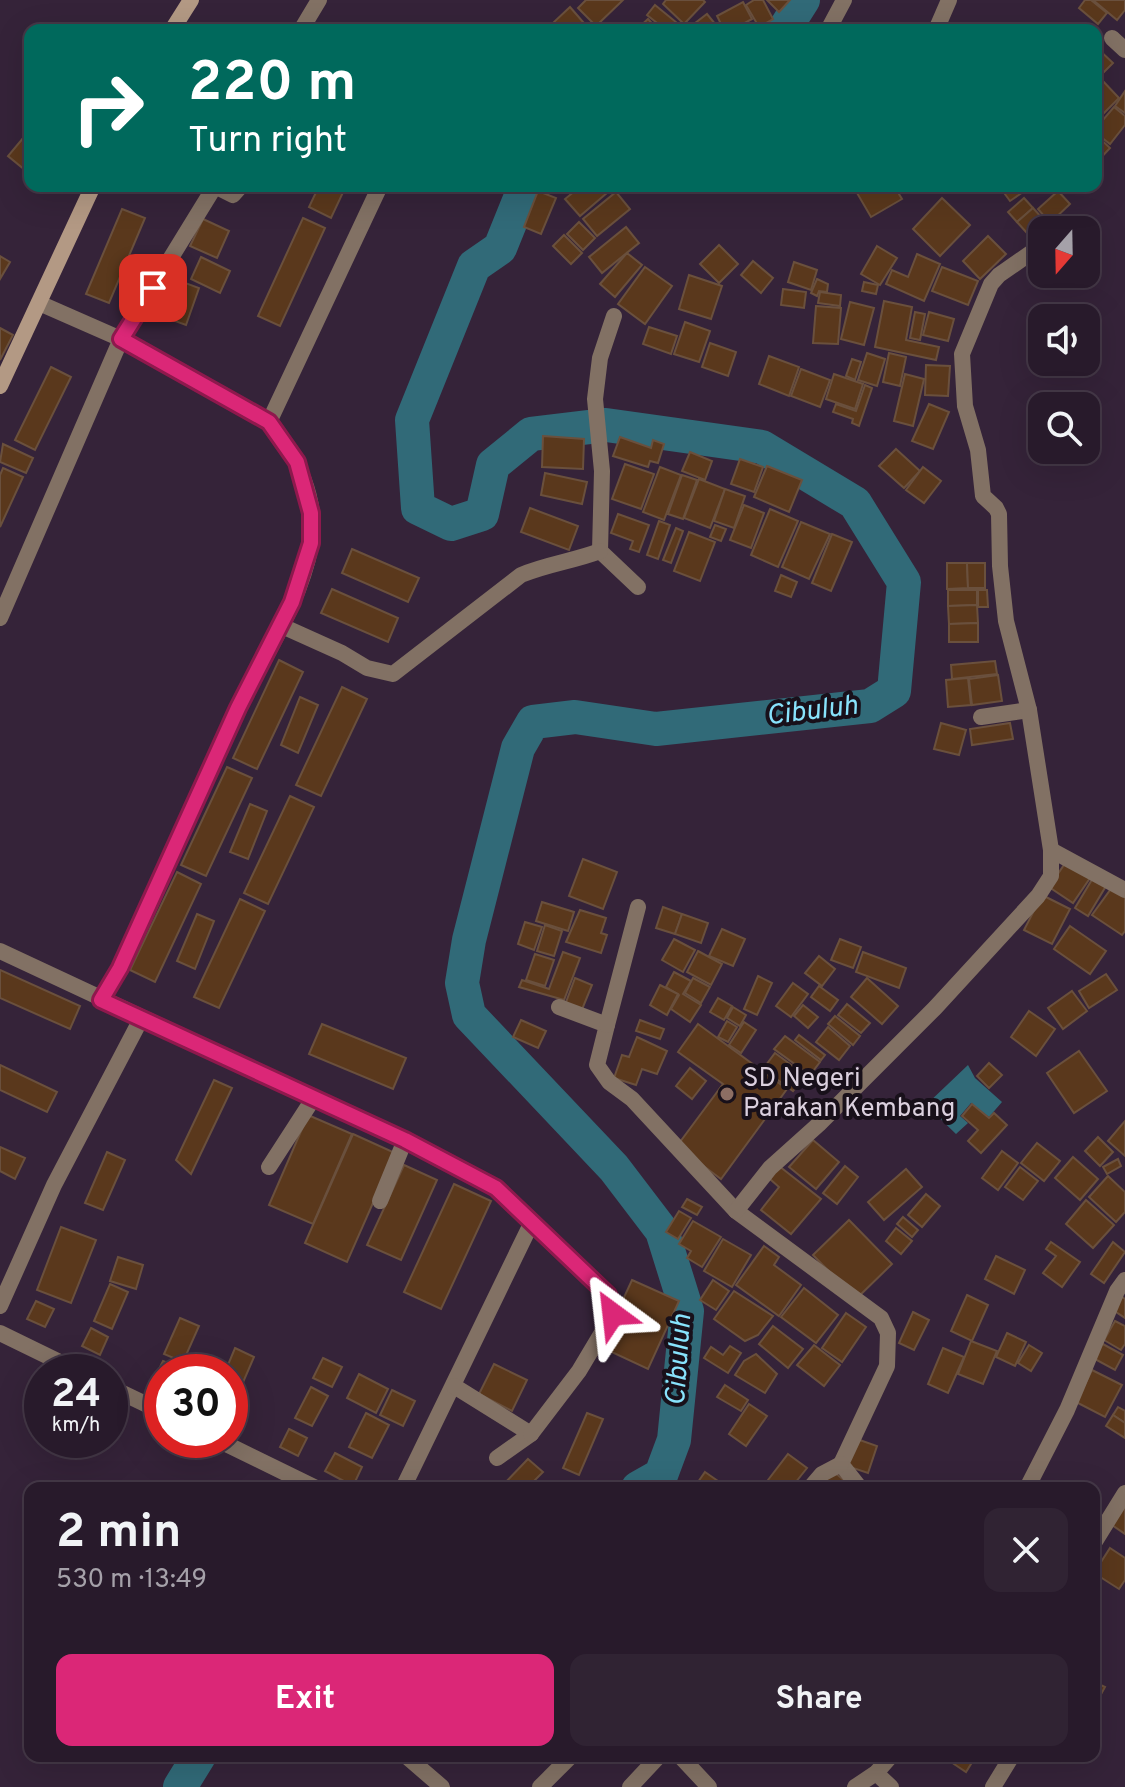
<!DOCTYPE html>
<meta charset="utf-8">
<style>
:root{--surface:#281a2b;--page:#302333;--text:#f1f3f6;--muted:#a5a1a9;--line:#443847;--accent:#db2777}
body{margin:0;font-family:Overpass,sans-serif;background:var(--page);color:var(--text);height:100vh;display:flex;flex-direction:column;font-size:30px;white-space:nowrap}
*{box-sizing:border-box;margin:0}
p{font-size:26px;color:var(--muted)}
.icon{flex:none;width:44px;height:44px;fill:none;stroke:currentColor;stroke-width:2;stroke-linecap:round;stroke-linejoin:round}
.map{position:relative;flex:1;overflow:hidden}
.sheet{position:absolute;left:24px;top:1482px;width:1076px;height:280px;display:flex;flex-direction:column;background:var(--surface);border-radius:16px;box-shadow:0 8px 32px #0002,0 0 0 2px var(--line)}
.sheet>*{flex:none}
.banner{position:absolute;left:24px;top:24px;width:1078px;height:168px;border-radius:16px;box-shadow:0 8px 32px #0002,0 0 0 2px var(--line);background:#00695c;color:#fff;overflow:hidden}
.needle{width:52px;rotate:200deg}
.fabs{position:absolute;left:1028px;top:216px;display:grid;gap:16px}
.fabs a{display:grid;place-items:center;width:72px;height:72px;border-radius:16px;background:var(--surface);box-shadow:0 8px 32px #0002,0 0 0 2px var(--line);font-size:40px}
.speed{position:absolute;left:24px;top:1354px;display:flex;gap:16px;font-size:40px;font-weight:700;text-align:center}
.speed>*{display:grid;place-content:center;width:104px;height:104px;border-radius:50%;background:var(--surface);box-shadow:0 8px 32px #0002,0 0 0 2px var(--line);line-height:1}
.speed small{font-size:20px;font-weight:400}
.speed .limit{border:12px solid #d22;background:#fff;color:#111}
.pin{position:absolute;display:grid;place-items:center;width:68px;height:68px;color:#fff;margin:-34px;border-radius:16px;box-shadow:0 4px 12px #0006}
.me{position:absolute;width:88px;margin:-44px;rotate:330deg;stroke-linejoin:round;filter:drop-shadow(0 0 6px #0008)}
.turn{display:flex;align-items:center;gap:28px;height:168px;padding:0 32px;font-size:36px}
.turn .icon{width:104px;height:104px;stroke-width:2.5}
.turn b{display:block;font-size:56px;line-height:68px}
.round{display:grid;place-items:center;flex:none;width:84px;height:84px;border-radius:16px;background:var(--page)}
.overview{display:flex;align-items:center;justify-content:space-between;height:136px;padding:0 32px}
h1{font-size:48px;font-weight:700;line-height:60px}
.cta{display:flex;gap:16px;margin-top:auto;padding:16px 32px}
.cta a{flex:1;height:92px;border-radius:16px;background:var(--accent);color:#fff;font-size:32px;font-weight:700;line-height:92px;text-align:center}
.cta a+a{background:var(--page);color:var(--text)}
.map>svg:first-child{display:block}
.water{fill:#316a78}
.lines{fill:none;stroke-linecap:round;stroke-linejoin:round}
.river{stroke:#316a78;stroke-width:34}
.building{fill:#5a381c;stroke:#6a503d;stroke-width:2}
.street{stroke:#827164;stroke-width:16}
.secondary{stroke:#b39984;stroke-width:16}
.route-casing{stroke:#8e194d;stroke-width:20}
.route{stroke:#db2777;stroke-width:14}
.education-dot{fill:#8d6e63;stroke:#18101a;stroke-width:3}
.labels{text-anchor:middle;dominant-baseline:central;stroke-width:8;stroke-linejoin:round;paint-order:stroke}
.poi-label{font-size:26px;fill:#dbd0de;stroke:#18101a;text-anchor:start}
.water-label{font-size:28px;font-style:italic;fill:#88e3fc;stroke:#18101a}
</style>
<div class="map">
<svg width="1125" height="1787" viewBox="0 0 1125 1787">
<rect width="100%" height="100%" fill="#352339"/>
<path class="water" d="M968,1065L975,1078L1002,1102L989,1117L971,1103L960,1116L968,1123L956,1134L926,1105Z"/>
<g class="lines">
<g class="river">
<path d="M784,30L803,0"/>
<path d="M525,186L500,248L474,266L412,420L418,508L451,524L482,514L493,465L531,434L606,425L762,447L855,503L904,582L894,691L870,706L656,729L575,717L533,722L518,748L469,940L462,983L469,1015L614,1168L662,1231L687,1311L674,1440L661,1475L638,1488"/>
<path d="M180,1787L199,1756"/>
</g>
</g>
<g class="building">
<path d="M586,0H623L596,26L578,8Z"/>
<path d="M666,0H703L705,2L684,24L663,4Z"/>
<path d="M754,0H763L773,19L759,27L746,5Z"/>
<path d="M767,0H790L779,12Z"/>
<path d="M1085,0H1091L1107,13L1098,24L1079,8Z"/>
<path d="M1093,0H1125V10L1117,20Z"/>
<path d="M743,2L752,19L732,30H724L717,16Z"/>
<path d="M655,5L682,27L679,30H666L647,15Z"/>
<path d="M570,7L590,30H561L554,22Z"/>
<path d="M707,14L720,30H686Z"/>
<path d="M648,19L658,30H636Z"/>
<path d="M1096,47L1113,63L1096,80Z"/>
<path d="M1101,79L1119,98L1102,115L1096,109V84Z"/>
<path d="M1125,91V113L1115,106Z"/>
<path d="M1114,107L1125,116V125L1110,144L1096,133V128Z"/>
<path d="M1096,135L1110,148L1096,163Z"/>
<path d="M24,137L30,142V164L25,170L8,156Z"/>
<path d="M319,186H346L331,218L309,207Z"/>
<path d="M581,186H613L614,187L580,216L565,199Z"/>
<path d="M870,186H894L902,199L871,217L857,193Z"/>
<path d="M999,186H1023L1026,190L1010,201Z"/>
<path d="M538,191L556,198L541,234L524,227Z"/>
<path d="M1058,191L1070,204L1050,223L1038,209Z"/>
<path d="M616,192L630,209L597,236L583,219Z"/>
<path d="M942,198L970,225L940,256L913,229Z"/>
<path d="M1024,198L1033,208L1017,222L1008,212Z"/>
<path d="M1033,208L1043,219L1027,233L1017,222Z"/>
<path d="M122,209L145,218L109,303L86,294Z"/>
<path d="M303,218L325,228L280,326L258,316Z"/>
<path d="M203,219L229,231L217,258L190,246Z"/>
<path d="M579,222L595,238L583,250L567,234Z"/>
<path d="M626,227L639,243L602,273L589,257Z"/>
<path d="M564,235L582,253L571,264L553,246Z"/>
<path d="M988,236L1006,254L980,279L963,261Z"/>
<path d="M719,245L738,264L719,283L700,264Z"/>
<path d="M877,246L897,258L880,285L861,274Z"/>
<path d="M627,253L642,265L615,297L600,284Z"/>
<path d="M917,254L940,264L924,301L886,284L892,270L908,277Z"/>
<path d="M0,256L10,262L0,279Z"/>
<path d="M201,257L230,271L220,293L191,279Z"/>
<path d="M753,261L773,278L761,293L741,275Z"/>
<path d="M794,262L817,270L811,290L788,282Z"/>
<path d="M645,267L672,286L645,324L618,304Z"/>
<path d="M942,267L978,281L968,305L932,291Z"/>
<path d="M689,275L722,286L711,319L679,309Z"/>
<path d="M817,279L828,284L827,292L819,291L817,296L811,293Z"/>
<path d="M177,280L199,288L186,325L164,317Z"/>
<path d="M864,282L878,285L876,294L862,291Z"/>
<path d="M783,289L806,292L804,308L781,305Z"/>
<path d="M820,292L841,295L840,306L818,303Z"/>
<path d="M884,301L912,307L906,340L939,347L936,360L875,347Z"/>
<path d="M850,302L874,308L864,345L841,339Z"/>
<path d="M816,306L841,308L838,344L813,343Z"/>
<path d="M915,312L925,314L920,340L910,338Z"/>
<path d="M929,312L954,319L948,341L923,335Z"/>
<path d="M685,322L710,331L699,362L674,354Z"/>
<path d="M649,327L677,336L671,354L643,344Z"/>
<path d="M0,328L13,335L0,360Z"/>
<path d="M710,343L736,352L728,376L702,367Z"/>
<path d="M867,353L885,359L877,386L858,380Z"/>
<path d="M889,353L906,357L900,386L883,382Z"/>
<path d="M769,356L799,367L789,396L759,384Z"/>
<path d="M852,359L861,362L855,380L846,376Z"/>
<path d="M926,365L950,366L948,396L925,395Z"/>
<path d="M51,367L71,377L35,450L15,440Z"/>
<path d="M801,369L830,380L820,407L791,396Z"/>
<path d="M834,374L863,384L855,409L826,399Z"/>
<path d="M905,374L924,379L913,426L894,421Z"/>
<path d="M865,385L872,388L859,426L852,423L853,419L833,412L836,404L856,411Z"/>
<path d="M929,404L949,412L933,449L912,441Z"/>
<path d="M543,436L584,439L583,469L542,467Z"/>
<path d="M620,437L651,448L653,440L664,444L658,463L650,461L648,467L613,456Z"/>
<path d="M3,444L33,458L26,473L0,462Z"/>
<path d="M896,449L920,471L904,488L879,466Z"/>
<path d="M690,452L712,461L705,480L682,471Z"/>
<path d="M740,459L763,467L754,492L731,484Z"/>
<path d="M625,464L654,474L641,509L612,499Z"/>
<path d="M767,466L802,480L789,512L754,497Z"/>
<path d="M660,467L681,475L664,520L643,512Z"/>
<path d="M923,467L941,481L924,503L906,490Z"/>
<path d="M3,468L23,477L0,527V475Z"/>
<path d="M545,473L587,482L582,504L541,495Z"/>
<path d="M682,475L697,480L683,519L668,514Z"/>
<path d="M699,479L725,489L710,528L684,518Z"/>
<path d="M725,489L745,496L734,528L714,521Z"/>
<path d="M744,505L764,513L751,548L730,540Z"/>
<path d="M530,508L578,526L569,550L521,532Z"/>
<path d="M770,509L798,521L778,567L751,555Z"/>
<path d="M618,514L649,525L639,552L630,549L633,541L611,533Z"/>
<path d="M659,521L670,525L658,559L647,555Z"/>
<path d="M801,522L830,534L809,579L782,567Z"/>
<path d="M715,525L726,529L721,541L710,537Z"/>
<path d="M676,528L683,531L671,563L663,560Z"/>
<path d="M689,532L715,542L700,581L674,571Z"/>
<path d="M832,534L852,542L831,591L812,583Z"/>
<path d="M352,549L419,578L408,602L342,573Z"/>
<path d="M947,563H967L968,588L947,589Z"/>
<path d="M967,563H985V588H968Z"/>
<path d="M781,575L797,582L791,597L775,591Z"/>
<path d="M332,589L398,618L388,642L321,613Z"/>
<path d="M948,590H977V605L948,606Z"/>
<path d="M978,590H987L988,607H978Z"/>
<path d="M977,605L978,623L949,624L948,606Z"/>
<path d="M978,623V642H949V624Z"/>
<path d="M279,660L303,672L257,769L233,758Z"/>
<path d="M995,661L997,674L952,679L951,665Z"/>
<path d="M998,675L1002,701L972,705L969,679Z"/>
<path d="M968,678L971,705L948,707L946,680Z"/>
<path d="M342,687L367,699L321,796L296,785Z"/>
<path d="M300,697L318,705L298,753L281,745Z"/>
<path d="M941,723L966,730L959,755L934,749Z"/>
<path d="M1010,723L1013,739L972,745L970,729Z"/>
<path d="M227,767L252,778L206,876L181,865Z"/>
<path d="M290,796L314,807L268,904L244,893Z"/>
<path d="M250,804L267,811L248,859L230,852Z"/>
<path d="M583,859L617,872L603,909L569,896Z"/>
<path d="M1066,862L1090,878L1073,903L1049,887Z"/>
<path d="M177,872L201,884L155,982L130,970Z"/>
<path d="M1093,878L1106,886L1088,916L1075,908Z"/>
<path d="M1113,886L1125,895V931L1122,935L1092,915Z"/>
<path d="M1042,895L1070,909L1052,944L1024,930Z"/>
<path d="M240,899L265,911L219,1008L194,997Z"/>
<path d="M542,902L574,912L568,931L536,921Z"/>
<path d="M663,907L682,914L675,934L656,928Z"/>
<path d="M580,910L606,918L601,933L607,935L601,953L566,942Z"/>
<path d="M197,914L214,921L195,969L177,961Z"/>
<path d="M682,914L708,923L701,943L675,934Z"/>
<path d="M525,922L542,927L534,950L518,944Z"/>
<path d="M545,925L562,931L554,956L537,951Z"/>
<path d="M1070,926L1106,951L1090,974L1054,949Z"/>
<path d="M722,929L745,939L733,966L709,956Z"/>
<path d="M674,939L695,950L683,972L662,960Z"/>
<path d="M840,939L861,947L853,968L831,960Z"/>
<path d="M698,951L722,964L711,985L687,972Z"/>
<path d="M563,952L580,958L564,1000L519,987L522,980L549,989Z"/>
<path d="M863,952L906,968L899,988L856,972Z"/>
<path d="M535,954L554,960L545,986L526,980Z"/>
<path d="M819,956L835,969L822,986L805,973Z"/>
<path d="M0,970L80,1006L70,1029L0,998Z"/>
<path d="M674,972L691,981L683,994L701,1005L690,1022L671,1009L679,995L666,987Z"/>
<path d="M1106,974L1117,990L1089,1008L1079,991Z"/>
<path d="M758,976L772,983L757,1015L744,1009Z"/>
<path d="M575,978L592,985L581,1012L565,1005Z"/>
<path d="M693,978L710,987L701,1003L685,993Z"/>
<path d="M867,978L898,1006L882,1024L851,997Z"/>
<path d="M793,983L808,994L791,1017L776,1006Z"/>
<path d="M660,985L678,994L667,1015L650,1005Z"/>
<path d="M819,986L838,1000L830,1011L811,997Z"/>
<path d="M1072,991L1087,1011L1063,1029L1048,1008Z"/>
<path d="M718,998L732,1006L724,1020L710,1012Z"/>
<path d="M847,1004L870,1023L861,1033L838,1015Z"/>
<path d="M803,1005L818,1017L808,1028L794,1016Z"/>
<path d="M733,1007L746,1015L740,1026L727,1018Z"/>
<path d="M1029,1011L1055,1029L1036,1056L1011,1037Z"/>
<path d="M835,1016L860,1036L853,1045L828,1024Z"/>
<path d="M521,1020L546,1031L538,1048L513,1037Z"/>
<path d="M640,1020L664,1029L660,1039L636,1031Z"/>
<path d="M727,1021L737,1027L728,1042L718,1037Z"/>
<path d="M744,1022L756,1030L741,1053L729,1045Z"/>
<path d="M322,1024L406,1058L393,1089L309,1054Z"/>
<path d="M698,1024L787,1089L721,1179L677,1146L723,1084L678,1052Z"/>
<path d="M828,1027L850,1046L839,1060L816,1042Z"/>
<path d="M799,1035L825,1055L821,1060L795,1040Z"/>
<path d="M785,1036L820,1062L810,1075L774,1049Z"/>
<path d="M637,1037L667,1051L657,1074L642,1069L636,1085L614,1078L622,1055L629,1057Z"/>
<path d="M1079,1051L1107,1091L1074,1113L1047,1073Z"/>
<path d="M775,1053L805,1075L793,1091L763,1069Z"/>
<path d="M989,1063L1002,1075L989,1088L977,1076Z"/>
<path d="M0,1065L57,1092L47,1112L0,1090Z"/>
<path d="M690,1068L706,1081L692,1099L676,1086Z"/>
<path d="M214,1080L232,1088L191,1174L176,1160Z"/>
<path d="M972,1104L989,1118L994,1113L1007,1125L981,1153L968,1141L978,1130L962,1116Z"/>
<path d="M308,1115L352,1134L313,1224L269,1205Z"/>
<path d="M1125,1121V1156L1108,1141Z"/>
<path d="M353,1134L395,1153L347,1262L305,1243Z"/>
<path d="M1098,1137L1113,1152L1100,1166L1085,1151Z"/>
<path d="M813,1140L839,1162L816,1189L789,1167Z"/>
<path d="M1037,1143L1060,1161L1044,1181L1021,1163Z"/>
<path d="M0,1147L25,1158L15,1179L0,1171Z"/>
<path d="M1002,1151L1018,1163L998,1190L982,1178Z"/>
<path d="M107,1152L125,1160L103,1210L85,1203Z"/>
<path d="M1073,1157L1098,1179L1080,1200L1055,1178Z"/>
<path d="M1118,1159L1121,1166L1107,1174L1103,1167Z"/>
<path d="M404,1165L437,1180L401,1260L367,1245Z"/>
<path d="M779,1166L821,1199L791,1234L761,1210L779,1187L770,1179Z"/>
<path d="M845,1166L858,1177L837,1204L823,1193Z"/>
<path d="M1020,1167L1038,1181L1023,1200L1005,1187Z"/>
<path d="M906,1169L922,1187L884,1220L868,1202Z"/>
<path d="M1108,1176L1125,1192V1212L1116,1222L1089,1197Z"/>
<path d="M454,1184L491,1201L441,1309L404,1292Z"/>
<path d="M926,1194L940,1206L922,1227L908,1215Z"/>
<path d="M687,1199L702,1207L697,1215L682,1207Z"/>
<path d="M1086,1200L1114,1225L1093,1248L1066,1224Z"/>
<path d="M679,1211L691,1218L678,1239L666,1232Z"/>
<path d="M903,1217L918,1230L912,1237L897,1224Z"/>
<path d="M849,1220L892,1264L856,1299L813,1255Z"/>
<path d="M693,1221L721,1237L702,1267L687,1258L691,1251L679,1244Z"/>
<path d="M61,1227L96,1240L71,1303L37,1290Z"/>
<path d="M896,1228L912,1241L901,1254L886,1241Z"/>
<path d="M723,1239L751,1255L732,1287L704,1271Z"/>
<path d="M1051,1242L1080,1262L1062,1287L1043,1273L1056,1256L1046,1249Z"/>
<path d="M1113,1242L1125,1252L1104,1283L1091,1274Z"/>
<path d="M764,1246L779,1257L774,1265L801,1285L779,1316L736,1285Z"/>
<path d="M996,1256L1025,1270L1014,1294L985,1279Z"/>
<path d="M118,1257L143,1265L136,1289L110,1281Z"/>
<path d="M632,1280L679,1301L648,1369L601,1347Z"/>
<path d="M713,1280L729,1291L716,1310L700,1300Z"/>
<path d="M110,1284L128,1292L112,1329L94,1321Z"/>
<path d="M804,1288L838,1315L816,1343L781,1317Z"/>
<path d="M734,1291L773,1316L758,1335L745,1341L714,1319Z"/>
<path d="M967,1295L988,1305L972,1341L951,1331Z"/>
<path d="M1122,1297L1125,1299V1318L1113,1310Z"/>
<path d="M36,1301L54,1309L45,1327L27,1319Z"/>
<path d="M913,1312L929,1320L914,1350L899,1343Z"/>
<path d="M846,1313L866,1327L842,1362L822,1348Z"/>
<path d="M180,1318L199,1326L183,1362L164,1354Z"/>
<path d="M1115,1321L1125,1326V1344L1121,1350L1104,1340Z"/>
<path d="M773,1326L803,1349L788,1368L759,1344Z"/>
<path d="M91,1328L108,1337L100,1355L82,1346Z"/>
<path d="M1007,1333L1026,1342L1015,1366L996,1357Z"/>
<path d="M971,1341L997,1351L983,1384L958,1374Z"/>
<path d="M1101,1343L1123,1355L1115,1370L1093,1358Z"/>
<path d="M814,1345L840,1365L824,1386L797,1365Z"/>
<path d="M1029,1345L1042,1353L1031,1371L1018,1363Z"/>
<path d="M730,1346L741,1353L728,1373L704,1358L711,1347L723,1355Z"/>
<path d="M235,1348L254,1357L238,1394L230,1390V1372H225Z"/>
<path d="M943,1348L964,1357L948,1393L928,1384Z"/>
<path d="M756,1354L777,1374L765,1393L735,1375L744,1361Z"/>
<path d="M323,1358L342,1367L332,1387L313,1378Z"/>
<path d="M163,1361L181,1369L179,1372H162V1383L154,1379Z"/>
<path d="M494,1364L527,1380L512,1411L479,1394Z"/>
<path d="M1092,1370L1122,1385L1105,1417L1076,1402Z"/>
<path d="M359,1374L388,1389L376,1413L347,1398Z"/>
<path d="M725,1385L748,1400L741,1411L717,1397Z"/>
<path d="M311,1387L328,1396L312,1426L295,1418Z"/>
<path d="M392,1390L415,1401L403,1426L380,1415Z"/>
<path d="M749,1404L767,1416L746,1446L729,1434Z"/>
<path d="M1118,1407L1125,1411V1423L1113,1415Z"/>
<path d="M366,1413L389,1425L372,1458L349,1447Z"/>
<path d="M587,1413L603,1419L579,1475L563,1468Z"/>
<path d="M1113,1415L1125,1423V1438L1106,1426Z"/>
<path d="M289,1429L307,1438L298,1456L280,1447Z"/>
<path d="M854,1438L877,1446L868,1473L844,1465Z"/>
<path d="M335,1453L362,1467L353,1486L325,1471Z"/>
<path d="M788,1454L807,1468L791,1488H778L768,1480Z"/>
<path d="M528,1459L543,1472L527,1488H500Z"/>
<path d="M833,1471L852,1487V1488H819Z"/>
<path d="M705,1472L725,1486L723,1488H706L698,1482Z"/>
<path d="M1125,1499V1534L1109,1523Z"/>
<path d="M1110,1548L1125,1558V1580L1119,1589L1094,1573Z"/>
<path d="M1094,1682L1105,1687L1094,1707Z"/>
<path d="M946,1756H976L966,1772L945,1758Z"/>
</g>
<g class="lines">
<g class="street">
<path d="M301,30L319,0"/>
<path d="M828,30L844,0"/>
<path d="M936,30L949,0"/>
<path d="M1112,38L1125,50"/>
<path d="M39,303L121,339L269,422"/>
<path d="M614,316L600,358L595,399L602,471L600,551L638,587"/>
<path d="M0,618L121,339L215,186L233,195L241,186"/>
<path d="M282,626L342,653L367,668L393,674L521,575C547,564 574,561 600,551"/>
<path d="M981,717L1029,710"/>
<path d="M1051,850L1125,890"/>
<path d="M0,951L405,1140L496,1188L531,1224L403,1488"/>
<path d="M101,1000L120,968C160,882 196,792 239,707C265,654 300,604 311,545C319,501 297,454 269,422L380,186"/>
<path d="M559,1007L607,1025L597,1065L609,1082L632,1099L736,1211L881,1318L888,1333L887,1366L841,1464L860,1488"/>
<path d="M607,1025L638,907"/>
<path d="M269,1167L313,1099"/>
<path d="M380,1201L405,1140"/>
<path d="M736,1211L770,1168L819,1124L935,1008L1038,896L1051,876V850L1029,710L1006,621L1000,566L999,514L996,508L983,496L978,450L965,406L962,354L991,284L999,275L1042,245"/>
<path d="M0,1306L54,1185L141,1019"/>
<path d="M0,1333L80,1372"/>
<path d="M454,1386L531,1434L497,1458"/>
<path d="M110,1387L162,1412"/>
<path d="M531,1434L579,1371L613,1314V1305L608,1295L531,1224"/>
<path d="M218,1440L316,1488"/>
<path d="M810,1488L822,1474L841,1464"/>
<path d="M1027,1488L1067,1410L1117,1291L1125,1280"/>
<path d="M1094,1543L1125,1493"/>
<path d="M406,1756L442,1787"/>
<path d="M680,1756L709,1787"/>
<path d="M876,1773L891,1787"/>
<path d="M540,1787L571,1756"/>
<path d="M630,1787L659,1756"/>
<path d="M855,1787L876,1773L891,1756"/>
<path d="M993,1787L1012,1756"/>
</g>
<g class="secondary">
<path d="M172,30L191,0"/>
<path d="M0,386L93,186"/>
</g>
</g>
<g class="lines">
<g class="route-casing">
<path id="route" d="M153,288L121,339L269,422L297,462L311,513V543L292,602L238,708L120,968L101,1000L405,1140L496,1188L608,1295L613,1305V1314"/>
</g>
<use href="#route" class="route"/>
</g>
<circle class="education-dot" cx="727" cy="1094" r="8"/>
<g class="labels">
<g class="poi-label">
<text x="743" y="1079">SD Negeri<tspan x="743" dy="30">Parakan Kembang</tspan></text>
</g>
<g class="water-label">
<text transform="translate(812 712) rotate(-7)">Cibuluh</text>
<text transform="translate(680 1360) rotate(-86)">Cibuluh</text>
</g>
</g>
</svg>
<div class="fabs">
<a><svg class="needle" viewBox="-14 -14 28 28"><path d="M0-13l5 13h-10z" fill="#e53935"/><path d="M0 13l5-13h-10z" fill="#a5a1a9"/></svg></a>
<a><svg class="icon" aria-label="sound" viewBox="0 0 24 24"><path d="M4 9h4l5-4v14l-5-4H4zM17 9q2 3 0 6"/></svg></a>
<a><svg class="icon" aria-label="search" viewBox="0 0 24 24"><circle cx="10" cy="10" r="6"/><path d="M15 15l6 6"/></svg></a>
</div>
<div class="speed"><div>24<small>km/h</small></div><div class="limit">30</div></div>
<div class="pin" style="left:153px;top:288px;background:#d93025"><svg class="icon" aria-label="arrive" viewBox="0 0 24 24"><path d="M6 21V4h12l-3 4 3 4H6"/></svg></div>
<svg class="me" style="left:613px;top:1314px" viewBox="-20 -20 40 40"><path d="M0-17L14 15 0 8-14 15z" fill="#db2777" stroke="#fff" stroke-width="4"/></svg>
<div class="banner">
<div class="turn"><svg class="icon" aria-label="right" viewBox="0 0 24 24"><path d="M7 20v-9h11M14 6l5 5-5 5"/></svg><div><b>220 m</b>Turn right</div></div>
</div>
<section class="sheet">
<div class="overview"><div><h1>2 min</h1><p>530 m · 13:49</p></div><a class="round"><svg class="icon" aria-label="close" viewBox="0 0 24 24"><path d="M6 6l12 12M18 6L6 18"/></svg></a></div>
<div class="cta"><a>Exit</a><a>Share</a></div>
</section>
</div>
